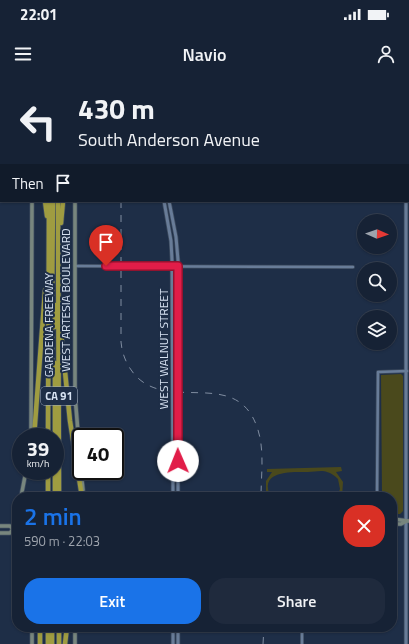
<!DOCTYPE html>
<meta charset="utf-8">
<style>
:root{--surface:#162235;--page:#1f2a3d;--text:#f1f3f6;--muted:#9ea4ad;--line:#353f50;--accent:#1a73e8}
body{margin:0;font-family:"Titillium Web",sans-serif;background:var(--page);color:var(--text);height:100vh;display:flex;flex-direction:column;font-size:15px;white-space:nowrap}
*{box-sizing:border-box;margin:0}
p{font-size:13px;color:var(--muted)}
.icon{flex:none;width:22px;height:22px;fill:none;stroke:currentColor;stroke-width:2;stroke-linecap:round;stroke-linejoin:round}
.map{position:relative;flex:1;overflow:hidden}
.drawer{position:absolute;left:12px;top:412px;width:385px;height:140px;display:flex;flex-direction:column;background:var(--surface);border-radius:16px;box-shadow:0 1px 3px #0004,0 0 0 1px var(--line)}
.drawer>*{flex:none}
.top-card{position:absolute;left:0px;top:0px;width:409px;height:122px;box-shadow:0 1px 3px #0004,0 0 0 1px var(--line);background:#162235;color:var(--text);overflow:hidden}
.needle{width:26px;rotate:92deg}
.tools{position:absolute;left:357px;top:134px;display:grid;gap:8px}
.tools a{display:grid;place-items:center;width:40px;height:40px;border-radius:50%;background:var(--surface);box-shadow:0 1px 3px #0004,0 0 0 1px var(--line);font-size:20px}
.speed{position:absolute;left:12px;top:348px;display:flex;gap:8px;font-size:20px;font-weight:700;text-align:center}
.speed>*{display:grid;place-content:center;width:52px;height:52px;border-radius:50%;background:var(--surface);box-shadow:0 1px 3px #0004,0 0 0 1px var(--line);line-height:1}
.speed small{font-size:10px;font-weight:400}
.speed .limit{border:2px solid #111;border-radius:6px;background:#fff;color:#111}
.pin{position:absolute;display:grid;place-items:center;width:34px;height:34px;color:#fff;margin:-41px -17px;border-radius:50% 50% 50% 0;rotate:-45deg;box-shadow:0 0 4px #0007}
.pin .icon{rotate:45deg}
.me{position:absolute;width:44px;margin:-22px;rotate:359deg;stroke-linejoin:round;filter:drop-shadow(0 0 3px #0008)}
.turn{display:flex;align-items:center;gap:14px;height:84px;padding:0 12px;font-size:18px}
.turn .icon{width:52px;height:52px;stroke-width:2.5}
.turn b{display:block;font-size:28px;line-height:34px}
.then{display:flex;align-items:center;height:38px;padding:0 12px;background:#0003;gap:8px;font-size:15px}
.round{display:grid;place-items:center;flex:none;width:42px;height:42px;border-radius:16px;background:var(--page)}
.head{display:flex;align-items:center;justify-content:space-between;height:68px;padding:0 12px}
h1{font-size:24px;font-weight:600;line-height:30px;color:var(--accent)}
.action{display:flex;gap:8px;margin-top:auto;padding:8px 12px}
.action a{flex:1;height:46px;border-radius:16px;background:var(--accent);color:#fff;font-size:16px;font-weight:600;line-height:46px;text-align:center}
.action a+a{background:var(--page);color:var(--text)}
.status{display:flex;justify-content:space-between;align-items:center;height:28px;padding:0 20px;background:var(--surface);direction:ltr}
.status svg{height:11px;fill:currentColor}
header{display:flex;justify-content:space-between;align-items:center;height:52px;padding:0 12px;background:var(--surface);font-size:18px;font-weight:600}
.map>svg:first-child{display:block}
.green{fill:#4a491c}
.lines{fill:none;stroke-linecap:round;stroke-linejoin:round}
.minor-casing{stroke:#3d4b5f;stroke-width:4}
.tertiary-casing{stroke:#3d4b5f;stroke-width:4.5}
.secondary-casing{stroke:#3d4b5f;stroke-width:5}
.motorway-casing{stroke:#3d4b5f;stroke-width:6}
.minor{stroke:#687c98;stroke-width:2.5}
.tertiary{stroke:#687c98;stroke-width:3}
.secondary{stroke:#78867e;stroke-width:3.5}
.motorway{stroke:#9f9c41;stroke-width:4.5}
.rail{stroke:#808da1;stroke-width:1;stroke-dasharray:7 7;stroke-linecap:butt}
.route-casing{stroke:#92132f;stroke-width:10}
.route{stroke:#e11d48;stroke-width:7}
.labels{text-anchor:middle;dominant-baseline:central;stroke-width:4;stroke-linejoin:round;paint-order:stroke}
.shield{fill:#1e2e47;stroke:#a0acbf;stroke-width:1}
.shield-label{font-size:11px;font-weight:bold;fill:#d7e2f2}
.street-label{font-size:12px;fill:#d7e2f2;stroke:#1e2e47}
</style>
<div class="status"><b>22:01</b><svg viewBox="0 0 49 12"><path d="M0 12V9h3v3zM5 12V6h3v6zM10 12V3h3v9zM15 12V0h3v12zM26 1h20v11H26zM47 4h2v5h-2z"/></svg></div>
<header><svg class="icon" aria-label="menu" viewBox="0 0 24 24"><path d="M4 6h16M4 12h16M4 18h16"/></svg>Navio<svg class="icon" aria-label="person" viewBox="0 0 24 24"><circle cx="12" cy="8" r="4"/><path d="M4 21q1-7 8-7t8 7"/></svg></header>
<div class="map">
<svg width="409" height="564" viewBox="0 0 409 564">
<rect width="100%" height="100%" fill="#1e2e47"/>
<g class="green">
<path d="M401,294L403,296V431L400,434H392V417H382L381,295Z"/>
<path d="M341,387L342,391L336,392L343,402L342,417H337L340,409L338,399C335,396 331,393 327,392C322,390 314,392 308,392C293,392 257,390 271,417L266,416V401L272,392H267V389Z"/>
</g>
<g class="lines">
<g class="minor-casing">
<g id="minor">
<path d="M243,1V0"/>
<path d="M75,186L353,187"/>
<path d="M377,417L378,292L407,291"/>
<path d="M302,564V547"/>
</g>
</g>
<g class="tertiary-casing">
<g id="tertiary">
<path d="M160,1V0"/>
<path d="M166,1V0"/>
<path d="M407,1V0"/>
<path d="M164,121L171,161L172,180L173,417"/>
<path d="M169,121L176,157L178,180V417"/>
<path d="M173,547V564"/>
<path d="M178,564V547"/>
<path d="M406,564V121"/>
</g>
</g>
<g class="secondary-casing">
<g id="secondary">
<path d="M32,0V1"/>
<path d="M76,1V0"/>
<path d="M75,121V315L81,390"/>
<path d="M31,357L32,121"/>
<path d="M81,391L83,410"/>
<path d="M21,417L26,391"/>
<path d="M17,433L13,449L17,462"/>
<path d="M392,439L409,441"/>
<path d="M392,444H401L407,441"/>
<path d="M0,446H10L13,449"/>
<path d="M0,453H10L13,449H17"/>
<path d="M32,564V547"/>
<path d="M75,564V547"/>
</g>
</g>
<g class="motorway-casing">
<g id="motorway">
<path d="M38,0L39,1"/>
<path d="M50,1V0"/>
<path d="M58,1V0"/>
<path d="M71,1V0"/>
<path d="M45,121L47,136"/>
<path d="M58,121L59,417"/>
<path d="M61,143L63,121"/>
<path d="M52,229L53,121"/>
<path d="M52,243V287"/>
<path d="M55,247V225"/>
<path d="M61,252L70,341L82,417"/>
<path d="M34,357L45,211L48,204"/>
<path d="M48,357L49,121"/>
<path d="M48,417V391"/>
<path d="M55,417V283"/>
<path d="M40,547V564"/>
<path d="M48,564V547"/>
<path d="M52,564V547"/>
<path d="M59,564V547"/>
<path d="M65,564L67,547"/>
</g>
</g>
<use href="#minor" class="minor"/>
<use href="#tertiary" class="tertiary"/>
<use href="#secondary" class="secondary"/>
<use href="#motorway" class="motorway"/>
<g class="rail">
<path d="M121,121V262C122,274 127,286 135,295C169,333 236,287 257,347C265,369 261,395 261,417"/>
<path d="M263,564L264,547"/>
</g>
</g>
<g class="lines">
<g class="route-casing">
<path id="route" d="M106,186H178V381"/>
</g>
<use href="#route" class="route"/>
</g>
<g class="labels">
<rect class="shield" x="41" y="307" width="36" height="18" rx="3"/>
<g class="shield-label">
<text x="59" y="316">CA 91</text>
</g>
<g class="street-label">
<text transform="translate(65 220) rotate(-90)">WEST ARTESIA BOULEVARD</text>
<text transform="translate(48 245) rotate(-90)">GARDENA FREEWAY</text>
<text transform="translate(163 269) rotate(-90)">WEST WALNUT STREET</text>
</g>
</g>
</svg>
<div class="tools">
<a><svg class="needle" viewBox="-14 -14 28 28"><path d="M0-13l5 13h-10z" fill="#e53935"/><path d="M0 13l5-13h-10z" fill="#9ea4ad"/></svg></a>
<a><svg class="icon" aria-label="search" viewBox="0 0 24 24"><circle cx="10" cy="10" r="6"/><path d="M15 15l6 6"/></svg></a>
<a><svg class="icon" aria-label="layers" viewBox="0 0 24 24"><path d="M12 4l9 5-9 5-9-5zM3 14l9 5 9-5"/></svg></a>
</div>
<div class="speed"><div>39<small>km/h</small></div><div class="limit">40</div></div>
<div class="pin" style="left:106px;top:186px;background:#d93025"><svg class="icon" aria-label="arrive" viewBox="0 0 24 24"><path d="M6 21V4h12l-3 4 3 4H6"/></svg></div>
<svg class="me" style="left:178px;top:381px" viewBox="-20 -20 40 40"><circle r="19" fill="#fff"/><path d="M0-13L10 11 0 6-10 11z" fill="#e11d48"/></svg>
<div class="top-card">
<div class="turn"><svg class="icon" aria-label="left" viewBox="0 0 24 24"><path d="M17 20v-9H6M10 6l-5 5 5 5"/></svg><div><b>430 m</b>South Anderson Avenue</div></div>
<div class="then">Then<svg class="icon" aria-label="arrive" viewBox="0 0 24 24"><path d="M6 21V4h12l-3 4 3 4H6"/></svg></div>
</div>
<section class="drawer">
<div class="head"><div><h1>2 min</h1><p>590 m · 22:03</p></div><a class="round" style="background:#d93025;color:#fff"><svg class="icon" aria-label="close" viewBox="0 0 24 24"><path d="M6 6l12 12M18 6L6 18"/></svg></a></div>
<div class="action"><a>Exit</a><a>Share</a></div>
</section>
</div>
